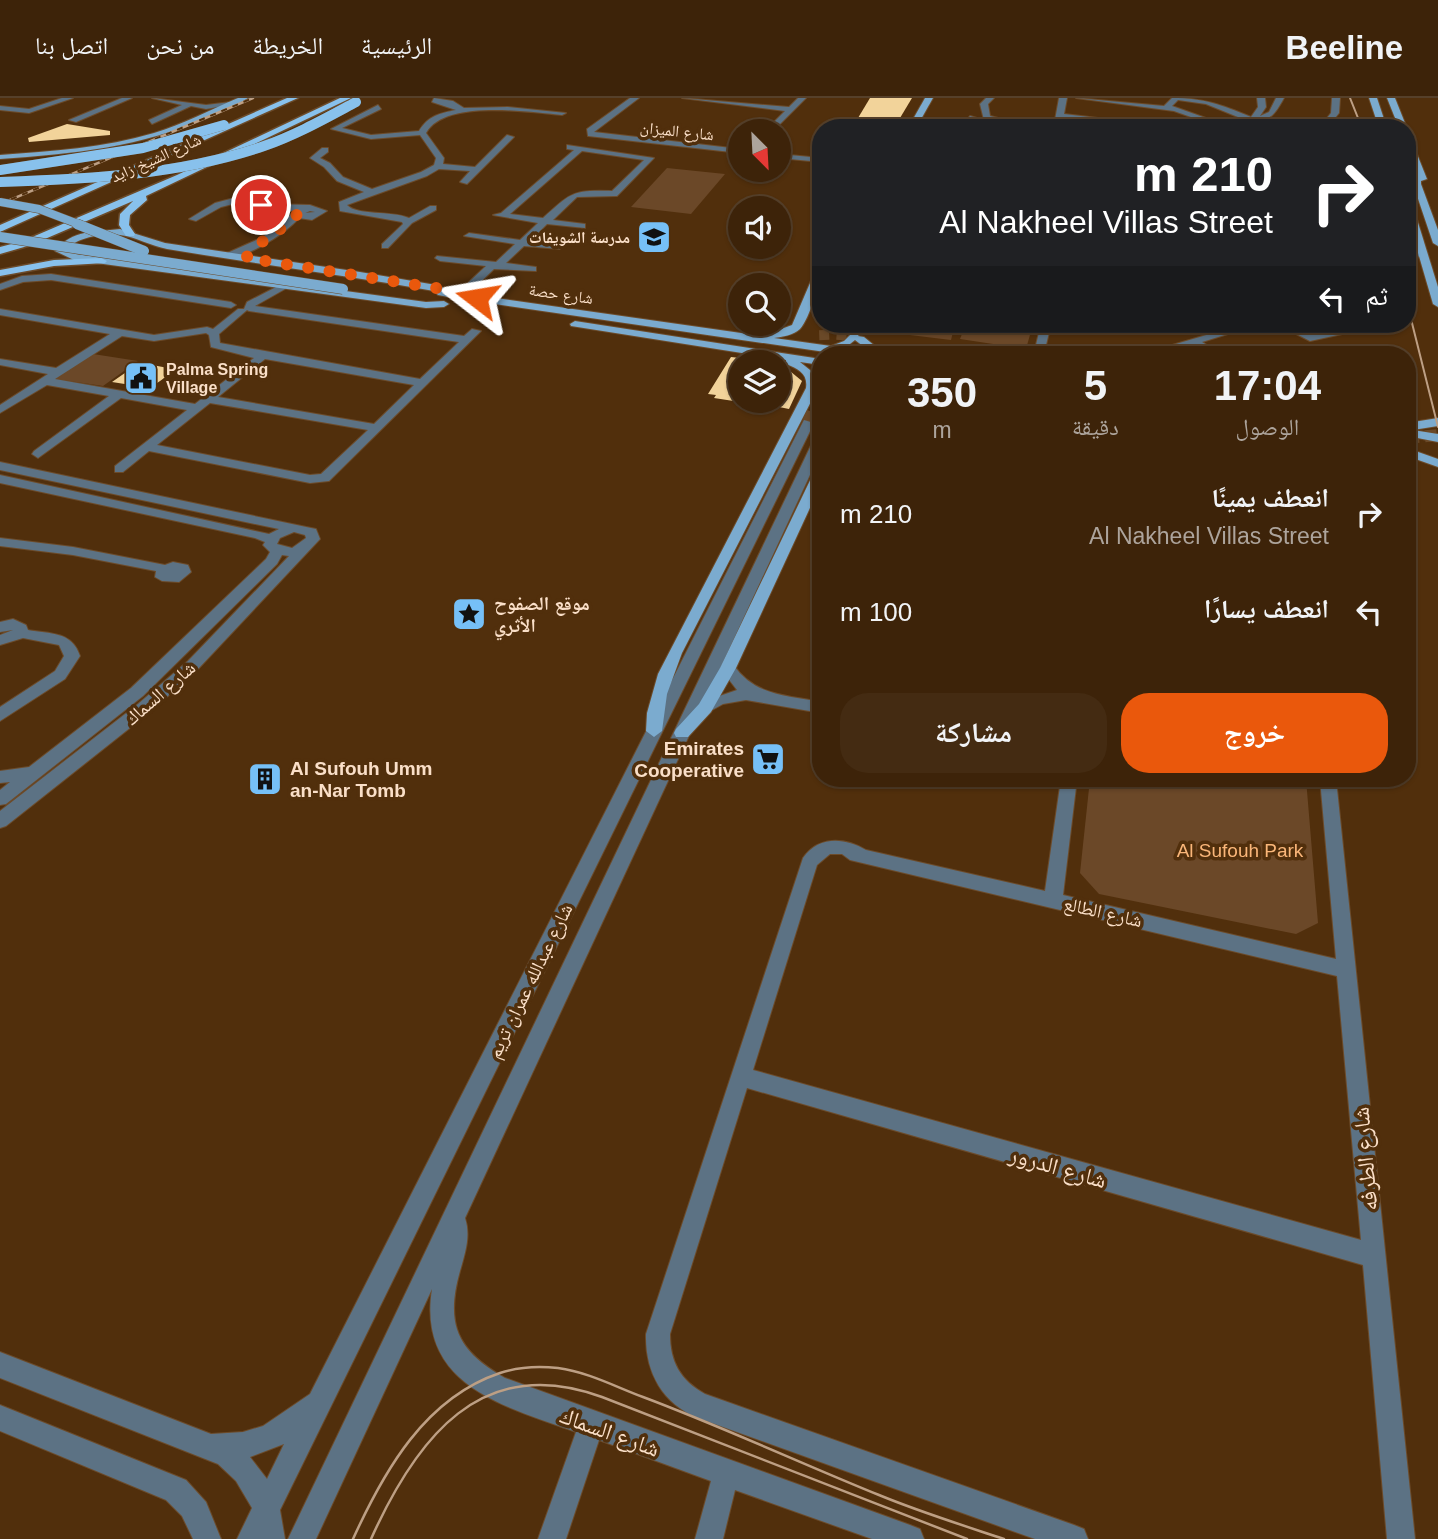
<!DOCTYPE html>
<html lang="ar">
<meta charset="utf-8">
<style>
:root{--surface:#3d2309;--page:#442b12;--text:#f1f3f6;--muted:#ada49c;--line:#56402a;--accent:#ea580c}
body{margin:0;font-family:Arial,"Noto Naskh Arabic",sans-serif;background:var(--page);color:var(--text);direction:rtl;height:100vh;display:flex;flex-direction:column;font-size:26px;white-space:nowrap}
*{box-sizing:border-box;margin:0}
p{font-size:23px;color:var(--muted)}
.icon{flex:none;width:38px;height:38px;fill:none;stroke:currentColor;stroke-width:2;stroke-linecap:round;stroke-linejoin:round}
.map{position:relative;flex:1;overflow:hidden;direction:ltr}
.side{position:absolute;left:812px;top:248px;width:604px;height:441px;display:flex;flex-direction:column;background:var(--surface);border-radius:28px;box-shadow:0 2px 5px #0004,0 0 0 2px var(--line);direction:rtl}
.side>*{flex:none}
.banner{position:absolute;left:812px;top:21px;width:604px;height:214px;border-radius:28px;box-shadow:0 2px 5px #0004,0 0 0 2px var(--line);direction:rtl;background:#202124;color:#fff;overflow:hidden}
.needle{width:46px;rotate:156deg}
.fabs{position:absolute;left:728px;top:21px;display:grid;gap:14px}
.fabs a{display:grid;place-items:center;width:63px;height:63px;border-radius:50%;background:var(--surface);box-shadow:0 2px 5px #0004,0 0 0 2px var(--line);font-size:35px}
.pin{position:absolute;display:grid;place-items:center;width:60px;height:60px;color:#fff;margin:-30px;border:4px solid #fff;border-radius:50%;box-shadow:0 2px 7px #0007}
.me{position:absolute;width:77px;margin:-38px;rotate:284deg;stroke-linejoin:round;filter:drop-shadow(0 0 5px #0008)}
.turn{display:flex;align-items:center;gap:24px;height:147px;padding:0 28px;font-size:32px}
.turn .icon{width:91px;height:91px;stroke-width:2.5}
.turn b{display:block;font-size:49px;line-height:60px}
.then{display:flex;align-items:center;height:66px;padding:0 28px;background:#0003;gap:14px;font-size:26px}
.eta{display:flex;justify-content:space-evenly;align-items:center;height:119px;text-align:center}
.eta b{font-size:42px;font-weight:700;line-height:49px}
.cta{display:flex;gap:14px;margin-top:auto;padding:14px 28px}
.cta a{flex:1;height:80px;border-radius:28px;background:var(--accent);color:#fff;font-size:28px;font-weight:700;line-height:80px;text-align:center}
.cta a+a{background:var(--page);color:var(--text)}
ul{padding:0;list-style:none}
li{display:flex;align-items:center;gap:21px;height:98px;padding:0 28px}
li div{flex:1}
li b{display:block;font-size:26px}
li em{font-style:normal}
header{display:flex;align-items:center;gap:42px;box-sizing:border-box;height:98px;padding:0 35px;background:var(--surface);border-bottom:2px solid var(--line)}
header strong{font-size:33px}
nav{display:flex;gap:38px;margin-inline-start:auto;font-size:24px}
.map>svg:first-child{display:block}
.green{fill:#6b4828}
.building{fill:#f2d39a}
.lines{fill:none;stroke-linecap:round;stroke-linejoin:round}
.minor-tunnel-far1{stroke:#6a4928;stroke-width:10;stroke-dasharray:10 5;stroke-linecap:butt}
.minor-tunnel{stroke:#6a4928;stroke-width:12;stroke-dasharray:12 6;stroke-linecap:butt}
.major-tunnel{stroke:#6a4928;stroke-width:12;stroke-dasharray:12 6;stroke-linecap:butt}
.minor-casing{stroke:#6c4b2a;stroke-width:2}
.major-casing{stroke:#6c4b2a;stroke-width:2}
.highway-casing{stroke:#6c4b2a;stroke-width:3}
.minor{fill:#5c7284;fill-rule:evenodd}
.major{fill:#7babcf;fill-rule:evenodd}
.highway{fill:#88c1ec;fill-rule:evenodd}
.tram-far1{stroke:#bd9f84;stroke-width:2}
.tram{stroke:#bd9f84;stroke-width:2.5}
.rail-casing{stroke:#bd9f84;stroke-width:2.5}
.rail{stroke:#512f0c;stroke-width:2;stroke-dasharray:6;stroke-linecap:butt}
.major-bridge-far1-casing{stroke:#6c4b2a;stroke-width:9;stroke-linecap:butt}
.major-bridge-casing{stroke:#6c4b2a;stroke-width:11;stroke-linecap:butt}
.highway-bridge-casing{stroke:#6c4b2a;stroke-width:10;stroke-linecap:butt}
.major-bridge-far1{stroke:#7babcf;stroke-width:8}
.major-bridge{stroke:#7babcf;stroke-width:10}
.highway-bridge{stroke:#88c1ec;stroke-width:10}
.route{stroke:#ea580c;stroke-width:12;stroke-dasharray:0 21.6}
.labels{text-anchor:middle;dominant-baseline:central;stroke-width:7;stroke-linejoin:round;paint-order:stroke}
.far-street-label{font-size:16px;fill:#fadfc8;stroke:#512f0c}
.far-poi-label{font-size:16px;font-weight:bold;fill:#fadfc8;stroke:#512f0c;text-anchor:end}
.poi-label{font-size:19px;font-weight:bold;fill:#fadfc8;stroke:#512f0c;text-anchor:start}
.street-label{font-size:19px;fill:#fadfc8;stroke:#512f0c}
.park-label{font-size:19px;fill:#fab679;stroke:#512f0c}
.near-street-label{font-size:23px;fill:#fadfc8;stroke:#512f0c}
</style>
<header>
<strong>Beeline</strong>
<nav><a>الرئيسية</a><a>الخريطة</a><a>من نحن</a><a>اتصل بنا</a></nav>
</header>
<div class="map">
<svg width="1438" height="1441" viewBox="0 0 1438 1441">
<rect width="100%" height="100%" fill="#512f0c"/>
<g class="green">
<path d="M667,70L725,76L691,116L631,109Z"/>
<path d="M887,226H955L951,242L885,234Z"/>
<path d="M966,226H1033L1026,251L960,241Z"/>
<path d="M93,256L138,263L103,288L56,281Z"/>
<path d="M1090,681H1306L1318,825L1296,836L1099,796L1080,775Z"/>
</g>
<g class="building">
<path d="M870,0H912L894,30H852Z"/>
<path d="M67,26L110,33V37L29,44L28,40Z"/>
<path d="M731,259L740,260V304L714,300L716,297L708,296Z"/>
<path d="M779,264L802,283L789,311L779,309Z"/>
<path d="M147,266L168,270L165,275L170,276L150,290L112,284L132,270Z"/>
</g>
<g class="lines">
<g class="minor-tunnel-far1">
<path d="M824,232L825,257"/>
<path d="M840,257L842,232"/>
</g>
<path class="minor-tunnel" d="M808,325L821,284"/>
<path class="major-tunnel" d="M1407,340L1438,337"/>
<g class="minor-casing">
<g id="minor">
<path d="M62,0H73L29,15L0,12V8L29,11Z"/>
<path d="M122,0H132L76,24L69,22Z"/>
<path d="M152,0L206,7L231,4L235,6L206,11L191,8L152,26L149,22L182,7Z"/>
<path d="M434,0L453,3L464,10L508,9L566,15L562,17C528,14 445,1 426,35L444,60L443,66L475,69L507,37L514,39L467,86L460,84L470,73L439,71L427,78L347,107C357,118 391,112 409,120L430,108H436V112L412,125L388,150H382V146L403,126L402,124L340,113L339,104L364,94L337,83L324,69L310,60L322,50H328V54L320,60L330,65L343,79L372,91L421,74L434,67L436,60L420,37L371,41L331,31L378,7L381,11L342,30L371,37L419,33C428,18 440,15 456,12L432,4Z"/>
<path d="M630,0H639L594,34L740,51V55L588,38L587,31Z"/>
<path d="M682,0L789,9L798,0H806L773,33H765L785,13Z"/>
<path d="M986,0H994L988,6L990,18L1040,30H1024L984,22L980,6Z"/>
<path d="M1059,0H1067L1064,16L1149,26L1145,28L1109,27L1063,21L1053,30H1046L1055,22Z"/>
<path d="M1076,0L1164,8L1172,0C1204,0 1222,7 1251,19L1258,9L1257,0H1265L1266,9L1260,18L1269,14L1276,0H1284C1277,12 1271,25 1255,21L1276,30H1265L1206,6L1178,2L1172,8L1234,30H1222L1174,13Z"/>
<path d="M1332,0H1340L1339,15L1327,30H1319L1331,15Z"/>
<path d="M970,18L977,20L975,28H969L966,23Z"/>
<path d="M567,47L654,60L617,98L577,99L553,122L585,126V130L547,126L530,143L560,147V151L524,148L506,165L536,169V173L494,171L464,200H456V196L486,168L440,163L435,160L437,158L496,164L515,146L464,138L469,135L520,142L538,125L493,117L501,115L574,52L567,51ZM582,53L644,62L612,93C572,92 572,94 543,120L510,116Z"/>
<path d="M779,56L821,60V64L779,60Z"/>
<path d="M254,83L258,86L243,101L269,106L310,107L327,113L312,122L299,120C285,136 246,161 225,160V156L263,139L295,113L269,112L237,105L221,109L196,123L189,121L215,105L234,100ZM310,113L315,114L304,115H305Z"/>
<path d="M1407,144L1427,157V161L1410,156Z"/>
<path d="M51,176L231,204L236,207L231,210L51,182L23,184L0,192V186L22,178Z"/>
<path d="M282,186L287,189L285,191L255,208L464,238L472,231L481,233L329,383L310,385L149,353L123,374H115V368L187,312L121,300L38,360L32,356L34,353L109,298L47,287L0,315V307L48,276L0,267V261L56,270L110,236L0,217V211L154,237L207,229L213,231L238,211H244L247,204ZM247,212L249,213L459,244L420,281L220,245L219,236ZM206,235L209,237L211,249L254,260L195,306L55,281L122,238L154,243ZM265,261L414,287L374,326L218,299ZM210,305L368,332L321,376L310,377L157,347Z"/>
<path d="M1041,226H1051L1046,247L1049,252L1044,255L1036,247Z"/>
<path d="M1244,226H1260L1202,244L1223,257H1211L1192,247L1174,251L1169,248Z"/>
<path d="M1277,226H1290L1311,237L1351,230L1356,233L1310,243Z"/>
<path d="M1249,249L1254,252L1253,254L1227,257Z"/>
<path d="M804,322L814,325L280,1412L285,1441H237L252,1410L236,1383L218,1366L0,1280V1254L211,1336L243,1334L263,1328L310,1296ZM284,1346L267,1381L250,1359Z"/>
<path d="M821,335V353L705,603L737,592L720,570L728,565L733,566C754,598 786,597 821,604V615L746,602L723,606L705,616L700,614L465,1120C471,1138 465,1155 460,1173C445,1226 457,1253 505,1280L910,1427L920,1431L924,1441H872L735,1392L723,1441H695L711,1383L599,1342L566,1441H538L576,1334C503,1308 417,1287 432,1191L316,1441H288L815,339Z"/>
<path d="M0,364L311,430L316,431L320,441L198,571L150,614L6,728L0,730V713L138,606L188,563L289,458L282,457L277,466L143,598L6,706L0,707V692L10,684L0,685V673L29,669L131,590L266,461L270,454L263,447L265,444L255,440L0,385V377L269,436L279,431L0,372ZM294,434L305,437L306,440L292,450L277,446L280,440Z"/>
<path d="M0,440L73,449L165,467L173,464L188,467L191,474L179,484L162,483L155,479L156,473L73,457L0,448Z"/>
<path d="M13,521L26,527L28,532C50,536 72,533 80,558L65,581L0,623V609L55,573L64,558L59,547L23,540L0,547V537L13,532L0,534V524Z"/>
<path d="M1061,681H1077L1063,797L1336,861L1320,681H1336L1415,1441H1387L1363,1167L747,990L670,1236C670,1264 680,1282 705,1296L1074,1427L1084,1431L1088,1441H1035L698,1320C662,1305 645,1274 646,1236L803,760C818,738 844,739 866,752L1045,793ZM830,756H842L850,762L1337,878L1361,1142L753,972L817,767Z"/>
<path d="M0,1307L186,1382L206,1404L221,1441H193L182,1418L166,1402L0,1333Z"/>
</g>
</g>
<g class="major-casing">
<g id="major">
<path d="M238,0H248C236,8 222,13 209,19C142,49 73,56 0,61V57C52,53 104,50 154,35C183,26 210,12 238,0Z"/>
<path d="M925,0H933L916,30H908Z"/>
<path d="M1369,0H1377L1387,30H1379Z"/>
<path d="M1387,0H1395L1407,30H1399Z"/>
<path d="M1407,39L1411,41L1427,81L1421,83V86L1438,132V148L1433,145L1413,86L1414,69L1407,51Z"/>
<path d="M1407,99L1411,102L1438,189V209L1433,206L1407,117Z"/>
<path d="M120,131L165,145L360,174L436,187L454,194L762,238L792,227L816,171L821,168C821,182 810,220 800,231C794,237 782,239 774,240L831,248L844,243L856,231L861,234L858,238L864,239L875,248L909,257C889,258 871,256 855,242L845,250L868,254L873,257L832,255L453,200L438,197L434,193C345,177 256,166 167,151C151,148 136,139 120,137C103,135 77,139 66,152L76,156L426,204L444,203L449,206L444,209L426,210L74,162L55,153C73,131 94,134 120,131Z"/>
<path d="M575,223L821,261V267L800,264L815,276L818,290L682,555L667,596L662,633L654,639L646,633L647,615L658,576L806,290C808,276 799,271 786,266V262L571,228L570,226Z"/>
<path d="M1438,320V328L1413,332L1438,336V344L1407,338V325Z"/>
<path d="M1407,350L1438,361V369L1407,358Z"/>
<path d="M821,368V386L736,570L711,614L688,639H676L674,635L676,631L699,606L720,570L815,372Z"/>
</g>
</g>
<g class="highway-casing">
<g id="highway">
<path d="M287,0H298L0,134V127Z"/>
<path d="M340,0H351L146,98L147,102L130,117L129,127L135,136L134,138H126L119,127L120,116L133,103L31,147L0,156V149L23,143L177,77Z"/>
<path d="M101,160L107,163L105,165L54,168L0,178V172L54,162Z"/>
</g>
</g>
<use href="#minor" class="minor"/>
<use href="#major" class="major"/>
<use href="#highway" class="highway"/>
<g class="tram-far1">
<path d="M1350,0L1362,30"/>
<path d="M1407,205L1438,329"/>
</g>
<g class="tram">
<path d="M353,1441C384,1373 425,1300 500,1275C518,1269 540,1268 558,1270C588,1274 616,1289 643,1299C723,1329 800,1365 879,1397C920,1414 962,1427 1004,1441"/>
<path d="M371,1441C416,1341 481,1254 602,1299L967,1441"/>
</g>
<g class="rail-casing">
<path id="rail" d="M0,106L253,0"/>
</g>
<use href="#rail" class="rail"/>
<g class="major-bridge-far1-casing">
<path id="major-bridge-far1" d="M0,104L39,111L81,127"/>
</g>
<g class="major-bridge-casing">
<g id="major-bridge">
<path d="M77,126L144,153"/>
<path d="M0,139L343,191"/>
</g>
</g>
<g class="highway-bridge-casing">
<g id="highway-bridge">
<path d="M0,72L143,50L224,27"/>
<path d="M0,84C89,81 179,77 264,48C296,37 326,20 356,4"/>
</g>
</g>
<use href="#major-bridge-far1" class="major-bridge-far1"/>
<use href="#major-bridge" class="major-bridge"/>
<use href="#highway-bridge" class="highway-bridge"/>
</g>
<g class="lines">
<path class="route" d="M261,107L293,110L299,114C284,133 260,140 246,160L436,190L453,197L477,200"/>
</g>
<defs>
<g id="school-square" transform="scale(1.75)"><rect x="-9" y="-9" width="18" height="18" rx="4" fill="#76c0f7" stroke="#512f0c"/><path d="M0-5L7-2L0 1L-7-2ZM-4 1L0 2.5L4 1V4Q0 6-4 4Z" fill="#111"/></g>
<g id="civic-square" transform="scale(1.75)"><rect x="-9" y="-9" width="18" height="18" rx="4" fill="#76c0f7" stroke="#512f0c"/><path d="M-.6-6.5H3V-4.5H.6V-3L4-1V1h2V6H-6V1h2V-1L-.6-3ZM-1.2 2.5V6h2.4V2.5Z" fill="#111"/></g>
<g id="sight-square" transform="scale(1.75)"><rect x="-9" y="-9" width="18" height="18" rx="4" fill="#76c0f7" stroke="#512f0c"/><path d="M0-6L1.8-2.2L6-1.7L2.9 1.2L3.7 5.4L0 3.3L-3.7 5.4L-2.9 1.2L-6-1.7L-1.8-2.2Z" fill="#111"/></g>
<g id="supermarket-square" transform="scale(1.75)"><rect x="-9" y="-9" width="18" height="18" rx="4" fill="#76c0f7" stroke="#512f0c"/><path d="M-6-5.5h2.5l.6 2H6L4.5 2H-2.5L-4.4-4H-6ZM-1.5 3.2a1.3 1.3 0 1 0 .1 0ZM3 3.2a1.3 1.3 0 1 0 .1 0Z" fill="#111"/></g>
<g id="building-square" transform="scale(1.75)"><rect x="-9" y="-9" width="18" height="18" rx="4" fill="#76c0f7" stroke="#512f0c"/><path d="M-4-6H4V6H1V3H-1V6H-4ZM-2.5-4.3h1.7v1.8h-1.7ZM.8-4.3h1.7v1.8H.8ZM-2.5-1h1.7V.8h-1.7ZM.8-1h1.7V.8H.8Z" fill="#111"/></g>
</defs>
<g fill-rule="evenodd">
<use href="#school-square" x="654" y="139"/>
<use href="#civic-square" x="141" y="280"/>
<use href="#sight-square" x="469" y="516"/>
<use href="#supermarket-square" x="768" y="661"/>
<use href="#building-square" x="265" y="681"/>
</g>
<g class="labels">
<g class="far-street-label">
<text transform="translate(677 33) rotate(6)">شارع الميزان</text>
<text transform="translate(156 60) rotate(-24)">شارع الشيخ زايد</text>
<text transform="translate(561 196) rotate(8)">شارع حصة</text>
</g>
<g class="far-poi-label">
<text x="630" y="139">مدرسة الشويفات</text>
<text x="166" y="271" text-anchor="start">Palma Spring<tspan x="166" dy="18">Village</tspan></text>
</g>
<g class="poi-label">
<text x="494" y="505">موقع الصفوح<tspan x="494" dy="22">الأثري</tspan></text>
<text x="744" y="650" text-anchor="end">Emirates<tspan x="744" dy="22">Cooperative</tspan></text>
<text x="290" y="670">Al Sufouh Umm<tspan x="290" dy="22">an-Nar Tomb</tspan></text>
</g>
<g class="street-label">
<text transform="translate(160 595) rotate(-41)">شارع السماك</text>
<text transform="translate(1103 814) rotate(13)">شارع الطالع</text>
<text transform="translate(530 883) rotate(-64)">شارع عبدالله عمران تريم</text>
</g>
<g class="park-label">
<text x="1240" y="752">Al Sufouh Park</text>
</g>
<g class="near-street-label">
<text transform="translate(1365 1061) rotate(-95)">شارع الطرفه</text>
<text transform="translate(1058 1069) rotate(16)">شارع الدرور</text>
<text transform="translate(610 1334) rotate(20)">شارع السماك</text>
</g>
</g>
</svg>
<div class="fabs">
<a><svg class="needle" viewBox="-14 -14 28 28"><path d="M0-13l5 13h-10z" fill="#e53935"/><path d="M0 13l5-13h-10z" fill="#ada49c"/></svg></a>
<a><svg class="icon" aria-label="sound" viewBox="0 0 24 24"><path d="M4 9h4l5-4v14l-5-4H4zM17 9q2 3 0 6"/></svg></a>
<a><svg class="icon" aria-label="search" viewBox="0 0 24 24"><circle cx="10" cy="10" r="6"/><path d="M15 15l6 6"/></svg></a>
<a><svg class="icon" aria-label="layers" viewBox="0 0 24 24"><path d="M12 4l9 5-9 5-9-5zM3 14l9 5 9-5"/></svg></a>
</div>
<div class="pin" style="left:261px;top:107px;background:#d93025"><svg class="icon" aria-label="arrive" viewBox="0 0 24 24"><path d="M6 21V4h12l-3 4 3 4H6"/></svg></div>
<svg class="me" style="left:477px;top:200px" viewBox="-20 -20 40 40"><path d="M0-17L14 15 0 8-14 15z" fill="#ea580c" stroke="#fff" stroke-width="4"/></svg>
<div class="banner">
<div class="turn"><svg class="icon" aria-label="right" viewBox="0 0 24 24"><path d="M7 20v-9h11M14 6l5 5-5 5"/></svg><div><b>210 m</b>Al Nakheel Villas Street</div></div>
<div class="then">ثم<svg class="icon" aria-label="left" viewBox="0 0 24 24"><path d="M17 20v-9H6M10 6l-5 5 5 5"/></svg></div>
</div>
<section class="side">
<div class="eta">
<div><b>17:04</b><p>الوصول</p></div>
<div><b>5</b><p>دقيقة</p></div>
<div><b>350</b><p>m</p></div>
</div>
<ul>
<li><svg class="icon" aria-label="right" viewBox="0 0 24 24"><path d="M7 20v-9h11M14 6l5 5-5 5"/></svg><div><b>انعطف يمينًا</b><p>Al Nakheel Villas Street</p></div><em>210 m</em></li>
<li><svg class="icon" aria-label="left" viewBox="0 0 24 24"><path d="M17 20v-9H6M10 6l-5 5 5 5"/></svg><div><b>انعطف يسارًا</b></div><em>100 m</em></li>
</ul>
<div class="cta"><a>خروج</a><a>مشاركة</a></div>
</section>
</div>
